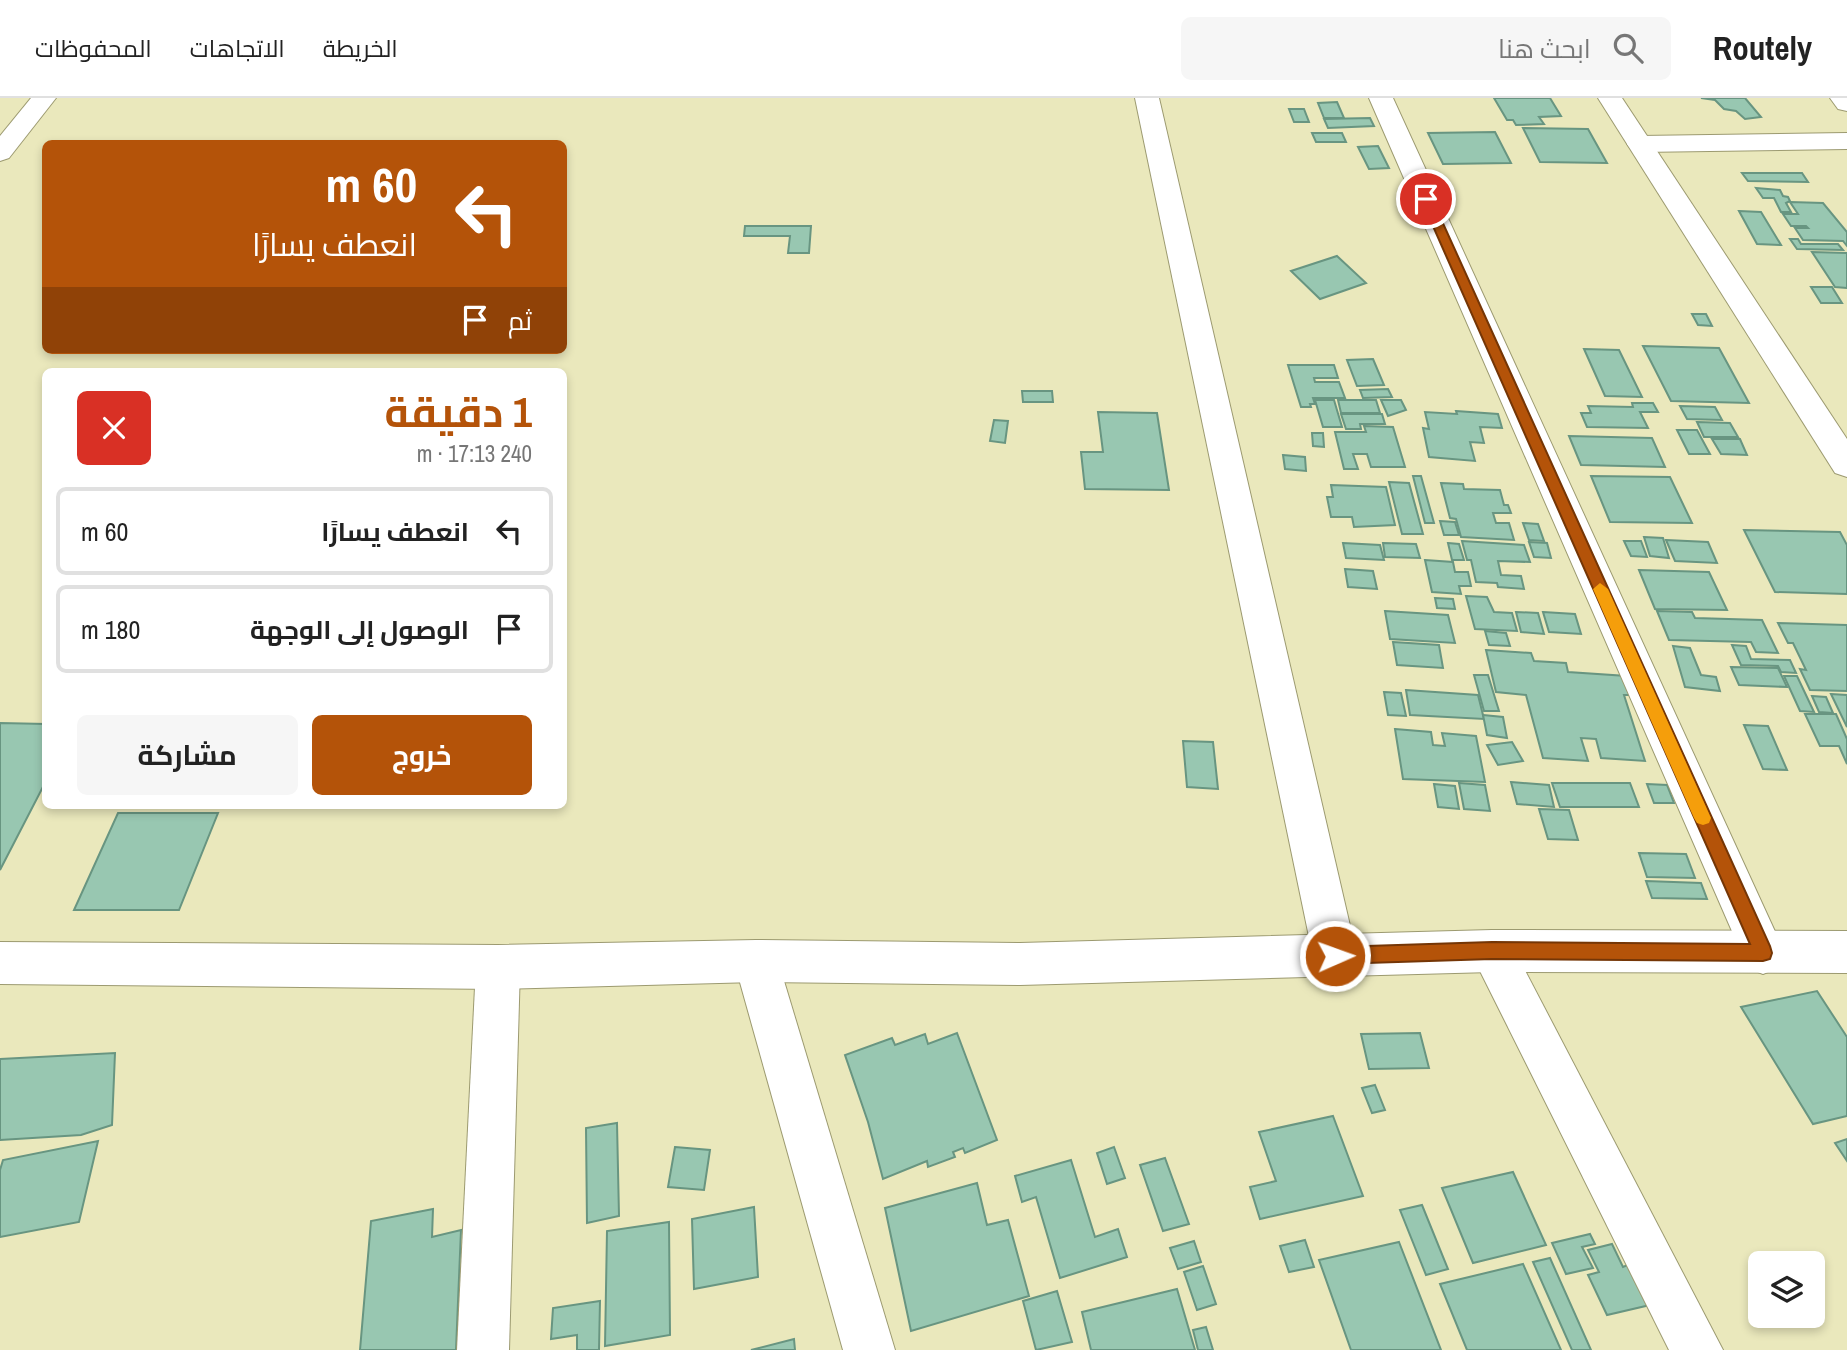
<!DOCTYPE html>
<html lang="ar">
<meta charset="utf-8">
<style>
:root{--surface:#fff;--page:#f6f6f6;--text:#222;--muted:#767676;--line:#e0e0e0;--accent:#b45309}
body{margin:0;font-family:"Archivo Narrow",Cairo,sans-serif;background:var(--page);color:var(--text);direction:rtl;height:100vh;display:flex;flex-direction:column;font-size:26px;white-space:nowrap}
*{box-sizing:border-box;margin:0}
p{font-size:23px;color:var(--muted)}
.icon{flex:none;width:38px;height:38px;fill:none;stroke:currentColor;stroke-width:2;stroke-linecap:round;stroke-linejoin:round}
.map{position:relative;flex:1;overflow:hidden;direction:ltr}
.sheet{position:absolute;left:42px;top:270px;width:525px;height:441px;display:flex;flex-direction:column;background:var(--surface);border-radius:10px;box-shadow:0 4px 10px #0003;direction:rtl}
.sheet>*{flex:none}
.banner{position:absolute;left:42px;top:42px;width:525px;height:214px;border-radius:10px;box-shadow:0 4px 10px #0003;direction:rtl;background:#b45309;color:#fff;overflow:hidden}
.controls{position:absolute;left:1748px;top:1153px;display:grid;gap:14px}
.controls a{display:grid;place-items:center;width:77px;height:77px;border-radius:10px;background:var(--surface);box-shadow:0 4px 10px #0003;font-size:35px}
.pin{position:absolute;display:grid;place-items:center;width:60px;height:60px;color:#fff;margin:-30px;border:4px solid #fff;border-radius:50%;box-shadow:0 2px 7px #0007}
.me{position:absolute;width:77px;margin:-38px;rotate:88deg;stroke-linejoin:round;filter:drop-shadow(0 0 5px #0008)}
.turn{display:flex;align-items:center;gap:24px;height:147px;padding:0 35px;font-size:32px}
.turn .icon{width:91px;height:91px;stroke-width:2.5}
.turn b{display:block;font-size:49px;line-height:60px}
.then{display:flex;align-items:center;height:66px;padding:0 35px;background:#0003;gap:14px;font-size:26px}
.round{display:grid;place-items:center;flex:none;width:74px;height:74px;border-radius:10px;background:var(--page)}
.headline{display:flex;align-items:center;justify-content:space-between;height:119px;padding:0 35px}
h1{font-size:42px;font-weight:700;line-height:52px;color:var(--accent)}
.cta{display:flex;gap:14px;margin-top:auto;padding:14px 35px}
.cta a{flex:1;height:80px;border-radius:10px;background:var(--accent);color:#fff;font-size:28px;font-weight:700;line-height:80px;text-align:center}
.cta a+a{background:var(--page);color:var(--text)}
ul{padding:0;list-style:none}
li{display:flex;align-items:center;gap:21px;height:88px;margin:0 14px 10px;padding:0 21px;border:4px solid var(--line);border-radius:10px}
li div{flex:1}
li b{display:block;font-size:26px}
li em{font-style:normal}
header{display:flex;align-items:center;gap:42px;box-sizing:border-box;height:98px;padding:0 35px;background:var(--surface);border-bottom:2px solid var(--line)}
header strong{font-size:33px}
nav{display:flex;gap:38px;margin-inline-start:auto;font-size:24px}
.search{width:490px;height:63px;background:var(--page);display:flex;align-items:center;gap:18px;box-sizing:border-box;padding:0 24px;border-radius:10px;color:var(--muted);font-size:26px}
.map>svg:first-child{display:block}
.building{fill:#98c7b1;stroke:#689581;stroke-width:2}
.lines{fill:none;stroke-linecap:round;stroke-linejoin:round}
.street-casing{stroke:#9c9a70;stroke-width:2}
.secondary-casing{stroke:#9c9a70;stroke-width:2}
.street{fill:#fff;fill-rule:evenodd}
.secondary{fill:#fff;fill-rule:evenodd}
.route{fill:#b45309;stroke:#753606;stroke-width:2}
.slow{fill:#f59e0b}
</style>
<header>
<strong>Routely</strong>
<div class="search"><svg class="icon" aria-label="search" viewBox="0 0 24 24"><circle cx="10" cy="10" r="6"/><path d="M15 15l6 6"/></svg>ابحث هنا</div>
<nav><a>الخريطة</a><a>الاتجاهات</a><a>المحفوظات</a></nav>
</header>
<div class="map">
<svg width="1847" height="1252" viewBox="0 0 1847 1252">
<rect width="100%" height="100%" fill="#eae8bc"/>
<g class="building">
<path d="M1494,0H1550L1561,18L1539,19L1544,26L1516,27L1513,22H1507Z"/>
<path d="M1701,0H1745L1761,19L1745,21L1736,13L1724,11L1715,2Z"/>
<path d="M1337,4L1344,20H1324L1318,5Z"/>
<path d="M1289,11H1304L1309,24H1294Z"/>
<path d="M1370,20L1374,28L1328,30L1324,21Z"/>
<path d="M1523,30L1588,31L1607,65L1540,64Z"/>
<path d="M1495,34L1511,65L1443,66L1428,35Z"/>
<path d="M1312,35H1342L1346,44H1316Z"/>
<path d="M1378,48L1389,70L1369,71L1358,49Z"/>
<path d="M1742,75H1802L1808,84L1748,83Z"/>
<path d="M1756,90L1780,92L1783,98L1788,99L1790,103L1786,105L1791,114H1781L1774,100H1763Z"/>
<path d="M1790,104L1823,105L1847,134V148L1843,143L1803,142L1795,130H1808L1806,128H1791L1783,116H1798Z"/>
<path d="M1739,113L1761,114L1781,147L1757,146Z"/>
<path d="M745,128H811L809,155H788L790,138H744Z"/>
<path d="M1790,141H1798L1801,146H1838L1843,152L1797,151Z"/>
<path d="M1812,154L1847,155V190L1835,189Z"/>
<path d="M1337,158L1366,185L1320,201L1291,173Z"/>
<path d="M1811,189H1832L1842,205H1821Z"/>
<path d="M1692,216H1706L1712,228L1698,227Z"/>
<path d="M1643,248L1719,250L1749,305L1671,303Z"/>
<path d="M1584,251L1619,252L1642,299L1605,298Z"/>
<path d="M1373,261L1384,287L1357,288L1347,262Z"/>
<path d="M1288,267H1334L1338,280H1314L1315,284H1339L1345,300H1313L1315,306H1310L1311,309H1301Z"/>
<path d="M1388,291L1392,299L1363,300L1360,292Z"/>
<path d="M1022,293H1052L1053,304H1023Z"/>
<path d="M1315,302H1334L1342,329H1323Z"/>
<path d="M1338,302H1376L1380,315H1341Z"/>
<path d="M1381,302H1401L1406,312L1388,318Z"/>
<path d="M1632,305H1653L1658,314H1640L1648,330L1587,329L1581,315H1591L1588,308L1633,309Z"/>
<path d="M1680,308L1715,309L1722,322L1687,321Z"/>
<path d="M1456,313L1498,316L1502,330L1480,329L1484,345L1470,344L1475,363L1429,359L1423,330L1429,331L1425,314L1457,316Z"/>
<path d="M1098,314L1157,315L1169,392L1085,391L1081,354H1103Z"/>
<path d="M1341,316H1382L1385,326H1360L1361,331H1346Z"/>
<path d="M994,322L1008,323L1005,345L990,343Z"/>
<path d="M1697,324L1730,325L1738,339H1704Z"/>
<path d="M1364,328L1393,329L1405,369H1371L1367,356H1353L1358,371H1344L1335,334H1366Z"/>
<path d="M1677,332H1697L1710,356H1689Z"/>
<path d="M1312,335H1323L1324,349L1313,348Z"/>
<path d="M1569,338L1652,340L1665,369L1581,367Z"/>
<path d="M1712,341H1740L1747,357L1721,356Z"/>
<path d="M1283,357L1305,359L1306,373L1285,371Z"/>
<path d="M1413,378H1421L1434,425H1425Z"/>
<path d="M1591,378L1670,379L1692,425L1610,424Z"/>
<path d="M1389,384L1409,385L1423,436H1402Z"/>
<path d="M1441,385L1463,386L1464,391L1500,392L1504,407H1508L1511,415H1493L1496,425H1509L1514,442L1461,439L1456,421L1450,420Z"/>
<path d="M1331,387L1386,389L1395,427L1354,429L1352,419H1331L1327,399H1333Z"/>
<path d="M1440,423L1455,424L1459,437H1444Z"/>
<path d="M1523,425L1538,426L1544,443L1529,442Z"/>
<path d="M1744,432L1840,434L1847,447V496L1775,494Z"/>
<path d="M1644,439L1663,440L1669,460L1650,458Z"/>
<path d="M1666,442L1708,444L1717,465L1675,463Z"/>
<path d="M1462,443L1524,447L1530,464L1498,463L1501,477L1521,478L1524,491L1498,489L1497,485L1476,484L1471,462H1467Z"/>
<path d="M1624,443H1641L1647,459L1631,458Z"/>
<path d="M1529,444L1547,445L1551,460L1534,459Z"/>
<path d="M1343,445L1380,447L1384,462L1346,460Z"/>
<path d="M1383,445L1416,446L1420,460L1385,459Z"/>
<path d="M1448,445L1459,446L1464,462H1452Z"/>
<path d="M1425,462L1453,464L1455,474H1468L1471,488H1459L1461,496L1432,494Z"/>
<path d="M1345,471L1373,473L1377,491L1348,489Z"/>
<path d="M1639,472L1709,474L1727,512L1655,511Z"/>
<path d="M1466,498L1487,499L1494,514L1512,515L1517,533L1475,531Z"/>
<path d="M1435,500L1453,501L1455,511L1437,510Z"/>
<path d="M1385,513L1448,517L1455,545L1390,541Z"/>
<path d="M1657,513L1692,514L1695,520L1762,522L1778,555L1756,554L1751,544L1669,542Z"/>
<path d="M1516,514L1538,515L1544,536L1521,534Z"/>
<path d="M1543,514L1575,516L1581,536L1549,534Z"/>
<path d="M1778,525L1847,527V593L1810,592L1800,571L1806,572L1793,545H1788Z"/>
<path d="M1485,533L1506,535L1510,548L1489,547Z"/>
<path d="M1393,544L1439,547L1443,570L1397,567Z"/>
<path d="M1732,547L1746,548L1751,561L1790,562L1796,575L1781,574L1778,568L1741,567Z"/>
<path d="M1673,548L1690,550L1701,577L1716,579L1720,593L1685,589Z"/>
<path d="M1486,552L1531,555L1534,563L1566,565L1568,574L1627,578L1633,597H1624L1645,663L1601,660L1596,641L1581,640L1588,663L1543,660L1526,597L1496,594Z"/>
<path d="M1731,569L1778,570L1787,589L1739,587Z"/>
<path d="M1474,577H1488L1499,613H1484Z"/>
<path d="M1784,578H1797L1814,614L1800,613Z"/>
<path d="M1406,592L1478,597L1484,621L1410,617Z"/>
<path d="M1384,594L1401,595L1406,618L1388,617Z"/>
<path d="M1831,596L1847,597V629Z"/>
<path d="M1812,598L1826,599L1833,615L1819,614Z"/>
<path d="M1805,616H1836L1847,641V666L1839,648H1820Z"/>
<path d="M1483,617L1503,619L1507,640L1487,637Z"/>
<path d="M0,625L46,626V683L0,772Z"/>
<path d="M1744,627L1768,628L1787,672L1763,671Z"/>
<path d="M1395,631L1431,634L1433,647L1445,648L1442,635L1476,638L1485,684L1403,681Z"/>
<path d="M1183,643L1213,644L1218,691L1187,689Z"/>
<path d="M1512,644L1523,663L1498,667L1487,647Z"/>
<path d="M1511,684L1549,687L1554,709L1517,706Z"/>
<path d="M1459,685L1485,687L1490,713L1464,711Z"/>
<path d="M1552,685H1630L1639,709H1560Z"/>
<path d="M1434,686L1455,688L1459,711L1438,709Z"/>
<path d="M1647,686L1667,687L1674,705H1654Z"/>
<path d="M1539,711L1569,712L1578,742L1548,741Z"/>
<path d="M118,715H218L179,812H74Z"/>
<path d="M1639,755L1686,756L1695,780L1647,779Z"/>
<path d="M1646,783L1701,785L1707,801L1652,800Z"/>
<path d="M1817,893L1847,939V1018L1813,1026L1741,909Z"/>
<path d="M957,935L997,1042L965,1055L963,1050L953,1054L955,1059L928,1069L927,1063L883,1081L868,1024L845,957L892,940L895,947L925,936L928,946Z"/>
<path d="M1420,935L1429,970L1369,971L1361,936Z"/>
<path d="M115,955L112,1027L81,1037L0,1042V961Z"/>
<path d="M1375,987L1385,1012L1372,1015L1362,990Z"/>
<path d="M1333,1018L1363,1098L1260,1121L1250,1089L1276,1083L1259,1034Z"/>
<path d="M617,1025L619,1118L587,1125L586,1030Z"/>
<path d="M1847,1041V1063L1835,1045Z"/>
<path d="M98,1043L79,1124L0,1139V1072L3,1062Z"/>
<path d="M675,1049L710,1052L704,1092L668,1089Z"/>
<path d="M1114,1049L1125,1080L1107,1086L1097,1055Z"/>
<path d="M1165,1060L1189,1126L1163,1133L1140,1067Z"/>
<path d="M1071,1062L1095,1139L1118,1131L1127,1159L1060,1180L1036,1099L1022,1104L1015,1078Z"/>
<path d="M1513,1074L1546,1147L1473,1165L1442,1090Z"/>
<path d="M977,1085L987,1127L1008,1122L1029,1198L911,1233L885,1110Z"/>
<path d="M1422,1107L1448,1171L1426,1177L1400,1112Z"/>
<path d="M754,1109L758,1179L694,1191L692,1121Z"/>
<path d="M433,1111L432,1139L461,1132L456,1252H360L371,1123Z"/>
<path d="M669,1124L670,1237L605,1248L607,1133Z"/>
<path d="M1590,1136L1595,1146L1582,1149L1593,1170L1566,1176L1552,1145Z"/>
<path d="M1305,1142L1314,1169L1289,1174L1280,1148Z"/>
<path d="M1194,1143L1201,1164L1178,1171L1170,1150Z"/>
<path d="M1399,1144L1441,1252H1351L1319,1162Z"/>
<path d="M1612,1146L1623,1169L1630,1166L1650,1207L1607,1217L1588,1177L1599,1174L1588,1152Z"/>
<path d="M1550,1160L1591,1252H1572L1533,1164Z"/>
<path d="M1523,1166L1561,1252H1467L1440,1186Z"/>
<path d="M1203,1168L1216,1206L1197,1212L1184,1174Z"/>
<path d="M1177,1191L1195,1252H1091L1082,1214Z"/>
<path d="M1057,1193L1072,1244L1036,1252L1023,1203Z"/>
<path d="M600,1203L599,1252H577V1237L551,1241L553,1210Z"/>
<path d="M1206,1229L1213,1252H1198L1193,1232Z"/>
<path d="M794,1241L795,1252H751Z"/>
</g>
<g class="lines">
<g class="street-casing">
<g id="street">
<path d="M31,0H56L9,60L0,63V38Z"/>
<path d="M1135,0H1159L1357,858L1350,873L1335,879L1320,873L1313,858Z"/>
<path d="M1369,0H1393L1778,840L1785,855L1778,870L1763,876L1748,870Z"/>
<path d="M1830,0H1847V13L1838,11Z"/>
<path d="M1847,35V51L1640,54L1631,51L1627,46L1631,41L1640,38Z"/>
<path d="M1492,832L1507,838L1723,1252H1669L1470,853L1477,838Z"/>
<path d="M756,842L772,848L778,863L895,1252H843L734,863L740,848Z"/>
<path d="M498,847L514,854L520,869L509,1252H457L476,869L482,854Z"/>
</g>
</g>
<g class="secondary-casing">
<g id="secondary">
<path d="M1598,0H1622L1847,341V379L1835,375Z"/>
<path d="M1492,832L1847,833V875L1492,874L1020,887L756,884L498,891L0,886V844L498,847L756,842L1020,845Z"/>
</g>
</g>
<use href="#street" class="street"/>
<use href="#secondary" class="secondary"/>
</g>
<path class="route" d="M1422,98L1432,101L1770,848L1772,855L1770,861L1763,863L1492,861L1335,866L1329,864L1326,858L1329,851L1335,849L1492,844L1750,846L1421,101Z"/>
<path class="slow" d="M1600,485L1608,491L1711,720L1709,725L1703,727L1697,725L1694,720L1593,491Z"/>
</svg>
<div class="controls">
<a><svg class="icon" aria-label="layers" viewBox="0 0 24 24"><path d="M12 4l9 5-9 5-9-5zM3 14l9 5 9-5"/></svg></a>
</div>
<div class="pin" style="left:1426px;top:101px;background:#d93025"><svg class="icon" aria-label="arrive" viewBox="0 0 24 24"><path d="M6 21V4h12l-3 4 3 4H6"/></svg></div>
<svg class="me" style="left:1335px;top:858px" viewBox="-20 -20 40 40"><circle r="17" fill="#b45309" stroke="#fff" stroke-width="3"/><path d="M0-11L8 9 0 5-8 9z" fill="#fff"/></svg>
<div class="banner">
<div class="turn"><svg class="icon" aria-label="left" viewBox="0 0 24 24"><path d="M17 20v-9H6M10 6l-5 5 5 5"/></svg><div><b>60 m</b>انعطف يسارًا</div></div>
<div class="then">ثم<svg class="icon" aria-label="arrive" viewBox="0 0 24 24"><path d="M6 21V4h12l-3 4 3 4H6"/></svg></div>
</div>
<section class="sheet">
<div class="headline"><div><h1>1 دقيقة</h1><p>240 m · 17:13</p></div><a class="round" style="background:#d93025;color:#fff"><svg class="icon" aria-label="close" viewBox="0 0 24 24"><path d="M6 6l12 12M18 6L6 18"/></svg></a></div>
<ul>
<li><svg class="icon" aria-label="left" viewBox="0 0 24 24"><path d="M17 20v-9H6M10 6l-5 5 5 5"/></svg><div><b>انعطف يسارًا</b></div><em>60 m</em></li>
<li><svg class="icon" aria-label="arrive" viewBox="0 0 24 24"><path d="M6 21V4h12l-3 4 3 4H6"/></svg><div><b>الوصول إلى الوجهة</b></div><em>180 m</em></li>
</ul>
<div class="cta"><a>خروج</a><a>مشاركة</a></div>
</section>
</div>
